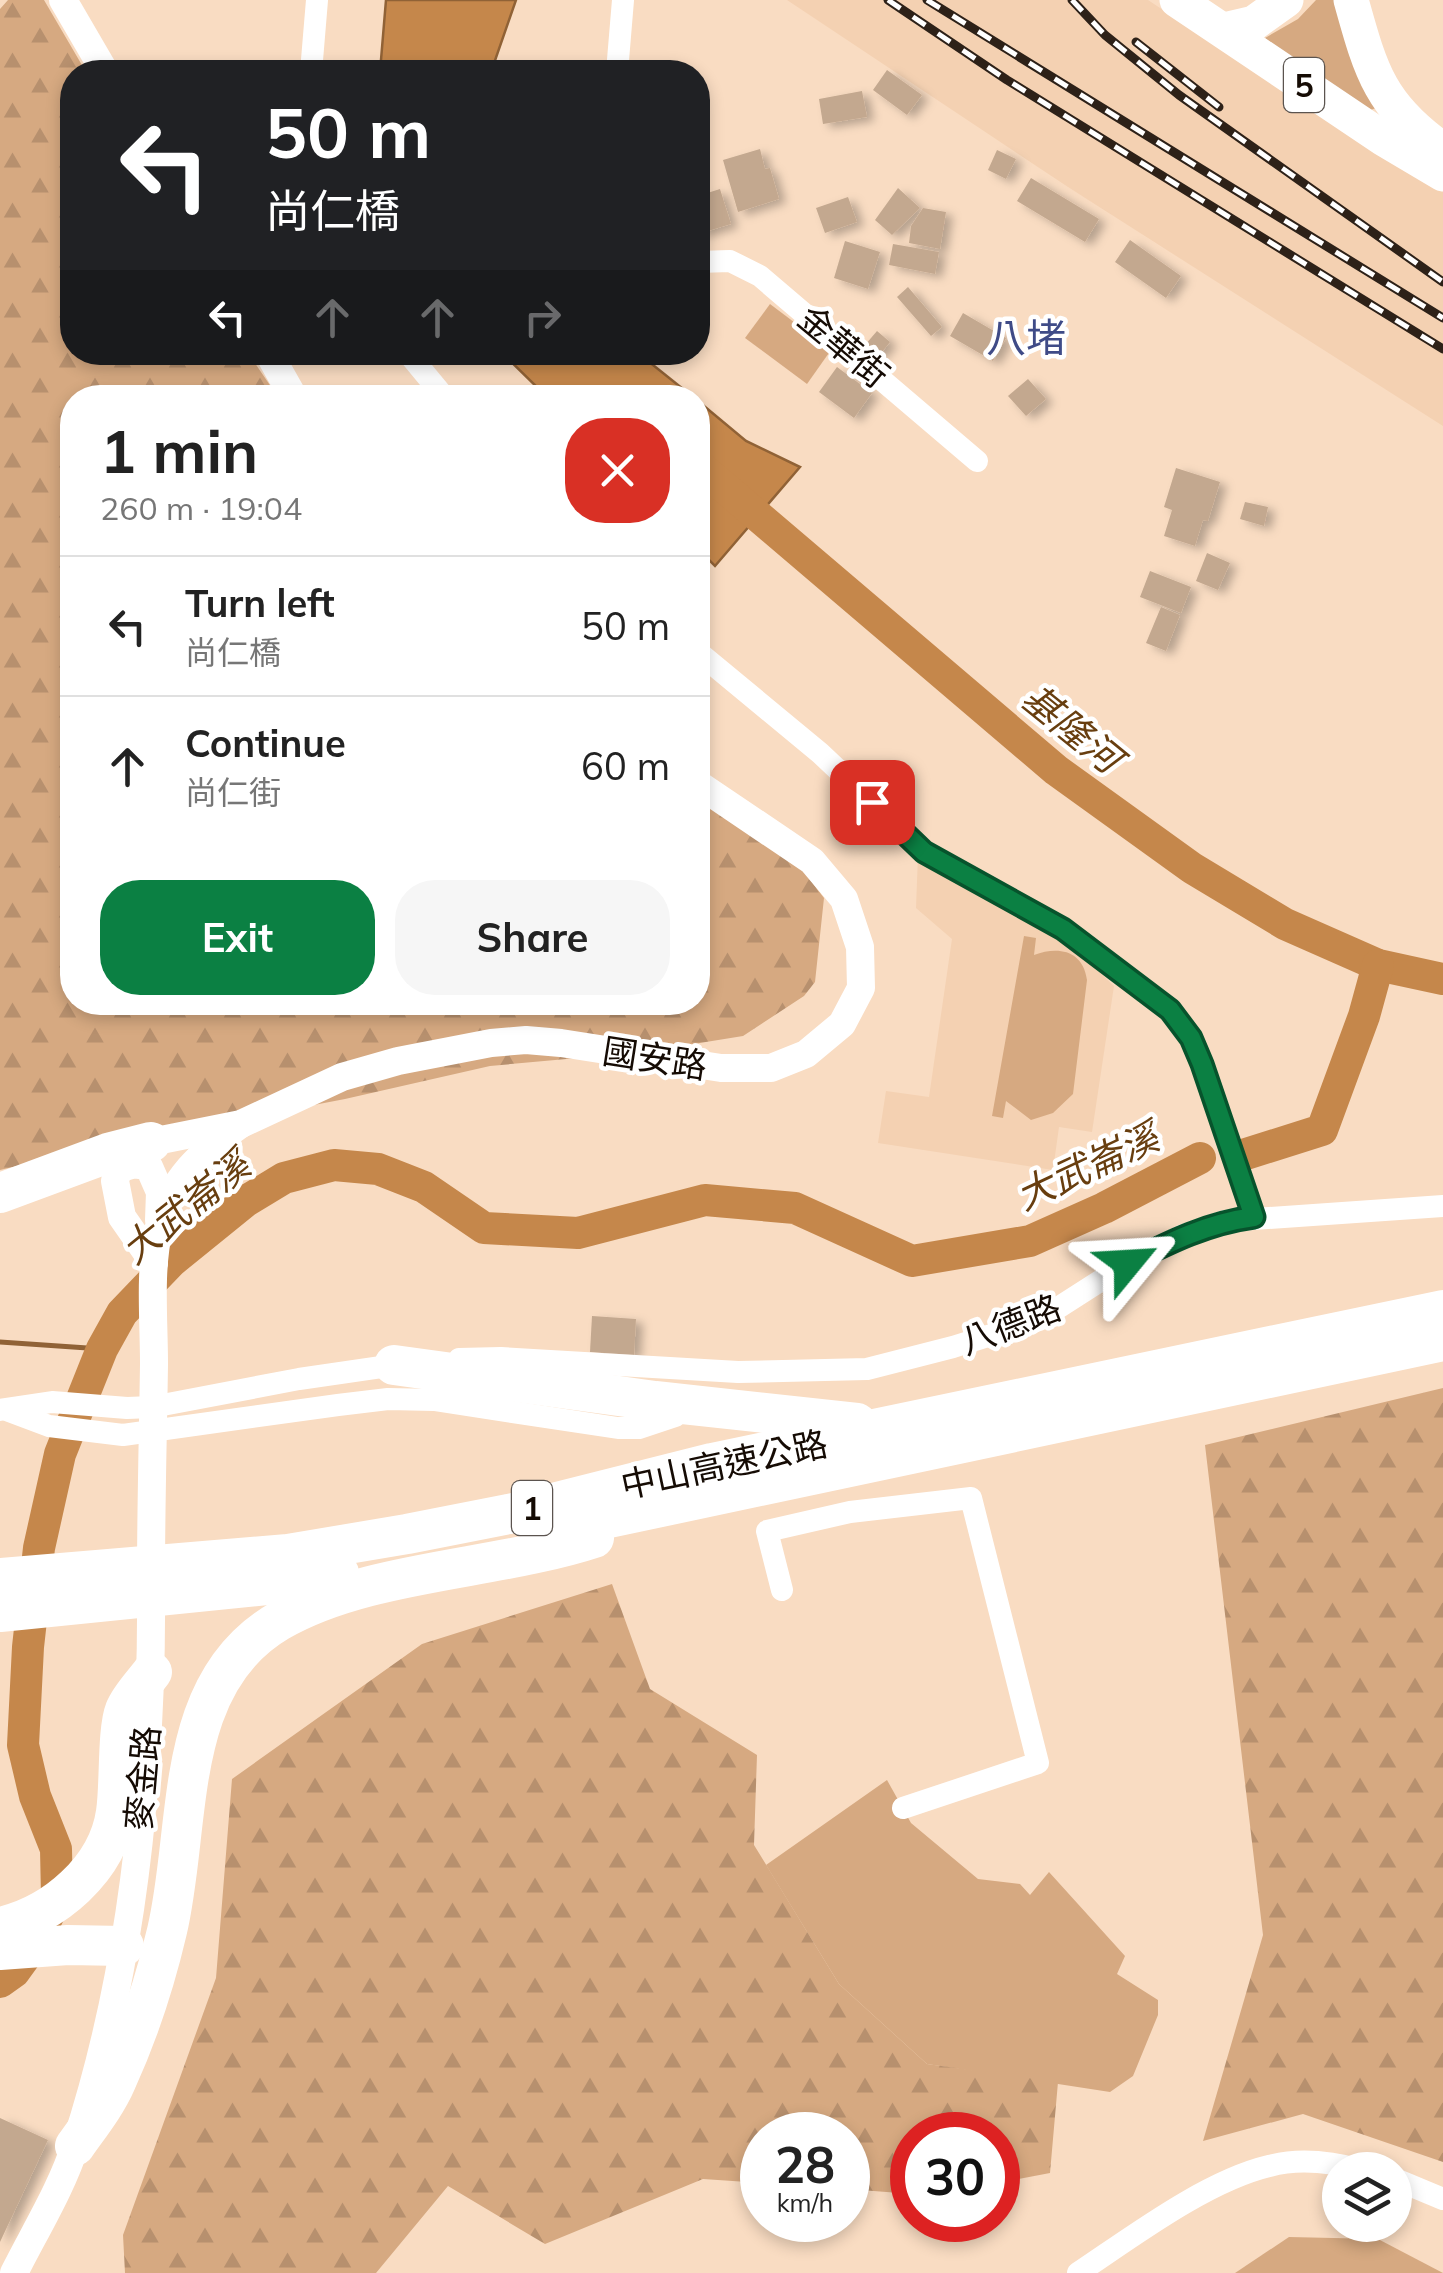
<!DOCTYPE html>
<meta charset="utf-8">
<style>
:root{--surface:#fff;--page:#f6f6f6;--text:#222;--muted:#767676;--line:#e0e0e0;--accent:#0b8043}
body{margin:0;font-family:Mulish,"Noto Sans TC",sans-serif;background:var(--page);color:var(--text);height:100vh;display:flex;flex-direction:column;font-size:38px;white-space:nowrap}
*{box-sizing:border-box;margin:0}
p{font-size:32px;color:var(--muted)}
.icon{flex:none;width:55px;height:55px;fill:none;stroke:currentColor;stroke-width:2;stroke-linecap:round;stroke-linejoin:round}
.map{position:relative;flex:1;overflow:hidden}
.drawer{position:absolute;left:60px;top:385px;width:650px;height:630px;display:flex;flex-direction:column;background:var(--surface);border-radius:40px;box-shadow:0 5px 15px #0003}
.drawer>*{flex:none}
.guide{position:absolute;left:60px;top:60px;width:650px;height:305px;border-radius:40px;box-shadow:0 5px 15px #0003;background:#202124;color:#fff;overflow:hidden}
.controls{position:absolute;left:1322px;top:2152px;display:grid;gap:20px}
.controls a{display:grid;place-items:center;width:90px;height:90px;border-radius:50%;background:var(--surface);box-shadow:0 5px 15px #0003;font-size:50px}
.speed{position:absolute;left:740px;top:2112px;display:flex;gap:20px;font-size:50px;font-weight:700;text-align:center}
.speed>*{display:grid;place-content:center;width:130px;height:130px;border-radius:50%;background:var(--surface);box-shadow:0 5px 15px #0003;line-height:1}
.speed small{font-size:25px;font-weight:400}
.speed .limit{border:15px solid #d22;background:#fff;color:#111}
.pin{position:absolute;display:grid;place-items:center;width:85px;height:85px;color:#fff;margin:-42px;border-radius:20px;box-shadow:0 5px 15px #0006}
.me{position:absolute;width:110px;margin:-55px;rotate:63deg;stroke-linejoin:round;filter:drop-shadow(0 0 8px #0008)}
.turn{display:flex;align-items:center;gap:35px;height:210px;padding:0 40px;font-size:45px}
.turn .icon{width:130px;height:130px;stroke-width:2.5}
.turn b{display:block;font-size:70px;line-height:85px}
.lanes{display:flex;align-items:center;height:95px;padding:0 40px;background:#0003;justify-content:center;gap:50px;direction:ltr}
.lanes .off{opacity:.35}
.round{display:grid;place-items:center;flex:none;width:105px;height:105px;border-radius:40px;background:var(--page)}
.overview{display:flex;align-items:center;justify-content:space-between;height:170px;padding:0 40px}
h1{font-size:60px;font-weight:700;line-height:75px}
.cta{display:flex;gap:20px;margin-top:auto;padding:20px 40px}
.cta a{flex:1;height:115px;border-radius:40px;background:var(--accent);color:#fff;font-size:40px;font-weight:700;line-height:115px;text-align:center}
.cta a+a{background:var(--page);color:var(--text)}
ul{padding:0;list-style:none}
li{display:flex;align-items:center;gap:30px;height:140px;padding:0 40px;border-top:2px solid var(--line)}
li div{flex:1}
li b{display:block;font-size:38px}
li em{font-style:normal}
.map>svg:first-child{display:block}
.built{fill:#f4d1b2}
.grass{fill:#d6a981}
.forest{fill:url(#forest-firs)}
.water{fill:#c5874b;stroke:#906236;stroke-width:2.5}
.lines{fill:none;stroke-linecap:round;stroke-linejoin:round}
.stream{stroke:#906236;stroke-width:5}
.river{stroke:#c5874b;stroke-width:32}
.building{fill:#c3a88f;filter:url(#shadow)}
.minor{stroke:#fff;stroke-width:22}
.tertiary{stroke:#fff;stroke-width:28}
.primary{stroke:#fff;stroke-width:35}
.motorway{stroke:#fff;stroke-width:40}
.rail-casing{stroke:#2d2118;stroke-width:9}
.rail{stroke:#fff;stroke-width:5;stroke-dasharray:15;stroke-linecap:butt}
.route-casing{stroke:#07532c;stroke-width:25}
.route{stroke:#0b8043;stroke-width:18}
.labels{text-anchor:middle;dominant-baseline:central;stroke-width:9;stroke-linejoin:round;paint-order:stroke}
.shield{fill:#fff;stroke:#5b544f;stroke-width:2.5}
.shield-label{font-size:32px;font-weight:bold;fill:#150b04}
.street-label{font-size:35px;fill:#150b04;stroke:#fff}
.water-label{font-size:38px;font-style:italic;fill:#683e0f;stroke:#fff}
.quarter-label{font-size:40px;fill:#3f4b87;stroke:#fff}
</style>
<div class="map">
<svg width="1443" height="2273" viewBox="0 0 1443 2273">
<defs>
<pattern id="forest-firs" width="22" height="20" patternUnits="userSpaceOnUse" patternTransform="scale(2.5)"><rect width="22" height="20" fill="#d6a981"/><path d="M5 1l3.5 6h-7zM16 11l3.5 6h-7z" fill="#b7906e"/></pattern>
<filter id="shadow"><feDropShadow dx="7" dy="4" stdDeviation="5" flood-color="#0004"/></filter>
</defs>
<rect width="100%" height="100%" fill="#f9dcc2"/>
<g class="built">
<path d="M787,0H1148L1347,133L1443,186V426L1068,187Z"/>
<path d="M918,855L1062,937L1114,986L1092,1132L1059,1127L1053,1170L878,1143L886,1091L929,1097L952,939L916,908Z"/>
</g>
<g class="grass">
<path d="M1316,0H1334L1352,61L1376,108L1365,112L1265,38L1298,19Z"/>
<path d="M770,304L831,350L807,384L745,338Z"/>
<path d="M1024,936L1036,938L1034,955C1058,946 1083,950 1087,980L1073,1094L1053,1113L1031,1120L1006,1101L1003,1118L992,1116Z"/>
<path d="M887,1780L911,1823L978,1879L1020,1884L1030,1895L1049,1872L1125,1956L1117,1974L1158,2000V2015L1133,2076L1110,2092L927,2064L839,1984L766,1865Z"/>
<path d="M1289,2237L1378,2239L1443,2273H1235Z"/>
</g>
<g class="forest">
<path d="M8,0H44L86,72H72V352L248,353L278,397L72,398V1002H698V785L779,839L824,898L815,982L804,996L743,1036L644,1052L490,1066L345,1099L115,1143L0,1170V9Z"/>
<path d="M1443,1388V2162L1303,2114L1203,2141L1263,1935L1205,1445Z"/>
<path d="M612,1584L650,1689L757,1755L754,1845L839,1984L927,2064L1058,2082L1050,2173L998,2183V2135H912V2194L848,2189V2135H762V2183L703,2179L545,2244L448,2186L376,2273H125L123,2235L216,1978L232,1779L422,1644Z"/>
</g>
<g class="water">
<path d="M386,0H516L491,72H380Z"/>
<path d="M502,353H638L693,397H547Z"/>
<path d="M698,401L746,441L800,467L715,566L698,549Z"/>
</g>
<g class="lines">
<path class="stream" d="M0,1342L102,1349"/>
<g class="river">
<path d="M698,465L1056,770L1192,868L1285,924L1378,965L1443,979"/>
<path d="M1246,1154L1322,1130L1364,1016L1378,965"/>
<path d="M0,1982L14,1972L35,1943L57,1897L56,1849L35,1796L23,1745L28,1647L39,1548L60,1454L102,1349L122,1313L172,1261L246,1201L284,1178L334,1165L378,1169L424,1187L484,1228L578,1233L705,1200L795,1208L912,1261L1030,1241L1104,1208L1200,1158"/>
</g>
</g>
<g class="building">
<path d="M887,70L922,95L907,115L873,90Z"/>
<path d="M862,91L867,117L823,124L819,99Z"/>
<path d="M760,149L765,169L770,168L779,199L738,212L723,160Z"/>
<path d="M997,150L1016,159L1006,179L988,170Z"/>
<path d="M1031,178L1099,219L1085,242L1017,201Z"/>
<path d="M898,188L920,208L892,235L875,220Z"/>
<path d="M720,189L731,224L698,234V196Z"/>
<path d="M848,197L857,222L825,233L816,208Z"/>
<path d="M923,208L946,212L940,249L909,243L911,226Z"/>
<path d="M1130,240L1181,276L1166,298L1115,262Z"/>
<path d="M845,241L880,252L868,289L834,278Z"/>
<path d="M893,244L939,252L935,274L889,265Z"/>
<path d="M908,287L942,327L931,336L897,297Z"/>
<path d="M963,313L1006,338L993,361L950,336Z"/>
<path d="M877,331L890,342L878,357L865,345Z"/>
<path d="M837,367L872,393L854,418L819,392Z"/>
<path d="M1028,379L1046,399L1026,416L1008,396Z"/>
<path d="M1176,468L1220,482L1208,521L1203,520L1195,546L1164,536L1172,510L1164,507Z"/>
<path d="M1245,502L1268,507L1264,526L1240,519Z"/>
<path d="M1207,553L1230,563L1218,590L1196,581Z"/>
<path d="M1150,571L1191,587L1181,613L1140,597Z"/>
<path d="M1161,607L1180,615L1166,651L1146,643Z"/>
<path d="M592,1316L636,1319L634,1355L590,1352Z"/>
<path d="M0,2118L48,2140L0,2242Z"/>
</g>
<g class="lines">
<g class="minor">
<path d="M311,72L317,0"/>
<path d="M617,72L623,0"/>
<path d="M698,262L730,261L760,276L977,461"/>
<path d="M407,352L445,398"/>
<path d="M698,652L820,753L924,851L1063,929L1170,1010L1191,1039L1202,1065L1255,1217"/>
<path d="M459,1359L501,1358L738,1372L867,1369L953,1347L1039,1320L1128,1263L1181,1236L1225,1221L1443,1206"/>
<path d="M0,1410L52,1402L127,1408L152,1407L299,1379L402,1364"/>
<path d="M9,1411L49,1426L123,1435L338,1405L388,1399L434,1400L618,1428H639L675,1416"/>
<path d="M782,1590L767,1531L850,1512L971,1498L1038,1763L903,1808"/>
<path d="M1395,2179L1443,2199"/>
<path d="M1078,2273C1132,2237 1206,2181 1269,2166C1299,2158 1332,2162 1361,2170"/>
</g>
<g class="tertiary">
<path d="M63,0L105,72"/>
<path d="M268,352L294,398"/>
<path d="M117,1172C127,1164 137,1163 149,1167L160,1192L159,1220"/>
<path d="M154,1263L122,1217L115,1181L117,1172L131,1155L151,1142L241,1124L342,1077L398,1061L491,1043L526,1040L561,1043L721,1068H771L806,1054L842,1024L861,988L860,947L844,899L812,861L698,784"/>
<path d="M14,2273C35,2231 62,2188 76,2143C135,1962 153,1765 151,1576C151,1505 153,1434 154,1364C154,1319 149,1271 159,1228C170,1179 202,1152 241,1124"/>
</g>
<g class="primary">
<path d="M1177,0L1384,139L1443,174"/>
<path d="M1351,0C1371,72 1380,106 1443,150"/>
<path d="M1224,30L1254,23L1286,0"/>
</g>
<g class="motorway">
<path d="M0,1193L108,1153L151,1142"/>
<path d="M394,1365L655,1401L857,1423"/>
<path d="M562,1528L1443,1341"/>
<path d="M0,1578L288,1554L407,1534L509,1514L712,1463L1443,1310"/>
<path d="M0,1612L277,1584L339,1573"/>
<path d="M0,1927C54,1915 108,1869 116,1812C120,1787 117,1730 125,1710C130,1697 144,1683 152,1672"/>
<path d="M0,1950L68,1945L124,1946"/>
<path d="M75,2146C89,2126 106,2105 116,2082C138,2034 155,1982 167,1931C192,1826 171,1684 279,1621C367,1570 497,1570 594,1538"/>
</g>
<g class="rail-casing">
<g id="rail">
<path d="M888,0L1007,80L1443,349"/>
<path d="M927,0L1443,318"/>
<path d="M1072,0L1105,35L1179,95L1443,282"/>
<path d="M1136,42L1219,107"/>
</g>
</g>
<use href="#rail" class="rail"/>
</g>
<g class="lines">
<g class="route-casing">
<path id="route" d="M872,802L924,852L1063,929L1170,1010L1191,1038L1202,1064L1254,1217C1208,1223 1170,1242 1128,1263"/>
</g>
<use href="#route" class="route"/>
</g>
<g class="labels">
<g class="shield">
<rect x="1284" y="58" width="40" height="54" rx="8"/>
<rect x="512" y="1481" width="40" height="54" rx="8"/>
</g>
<g class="shield-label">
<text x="1304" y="85">5</text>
<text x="532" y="1508">1</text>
</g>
<g class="street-label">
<text transform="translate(844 346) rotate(40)">金華街</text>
<text transform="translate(655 1058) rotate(9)">國安路</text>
<text transform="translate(1010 1324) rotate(-21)">八德路</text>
<text transform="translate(724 1464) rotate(-12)">中山高速公路</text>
<text transform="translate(142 1778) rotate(-85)">麥金路</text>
</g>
<g class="water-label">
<text transform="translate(1072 728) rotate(39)">基隆河</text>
<text transform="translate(1087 1166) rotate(-25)">大武崙溪</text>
<text transform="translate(185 1207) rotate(-39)">大武崙溪</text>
</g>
<g class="quarter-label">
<text x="1026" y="337">八堵</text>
</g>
</g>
</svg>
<div class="controls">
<a><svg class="icon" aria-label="layers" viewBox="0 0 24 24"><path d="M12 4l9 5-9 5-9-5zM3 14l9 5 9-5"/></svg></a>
</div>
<div class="speed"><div>28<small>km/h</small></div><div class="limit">30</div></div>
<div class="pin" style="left:872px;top:802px;background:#d93025"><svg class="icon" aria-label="arrive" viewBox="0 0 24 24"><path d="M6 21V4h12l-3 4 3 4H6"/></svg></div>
<svg class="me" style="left:1128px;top:1263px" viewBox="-20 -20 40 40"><path d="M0-17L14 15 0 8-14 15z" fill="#0b8043" stroke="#fff" stroke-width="4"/></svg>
<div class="guide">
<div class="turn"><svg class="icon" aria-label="left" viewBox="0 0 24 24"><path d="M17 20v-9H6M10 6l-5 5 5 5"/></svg><div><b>50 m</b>尚仁橋</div></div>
<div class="lanes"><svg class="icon" aria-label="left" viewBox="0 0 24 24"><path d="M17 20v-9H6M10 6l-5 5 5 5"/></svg><svg class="icon off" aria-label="ahead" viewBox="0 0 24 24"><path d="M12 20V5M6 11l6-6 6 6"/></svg><svg class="icon off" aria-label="ahead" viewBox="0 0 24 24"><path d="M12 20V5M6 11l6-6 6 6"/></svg><svg class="icon off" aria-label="right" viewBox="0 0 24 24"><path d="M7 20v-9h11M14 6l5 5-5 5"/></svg></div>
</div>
<section class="drawer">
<div class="overview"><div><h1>1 min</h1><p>260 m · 19:04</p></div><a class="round" style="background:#d93025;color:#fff"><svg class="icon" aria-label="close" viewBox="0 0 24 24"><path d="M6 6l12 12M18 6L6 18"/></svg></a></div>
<ul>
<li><svg class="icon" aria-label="left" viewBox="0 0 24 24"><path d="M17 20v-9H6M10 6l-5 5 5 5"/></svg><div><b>Turn left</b><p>尚仁橋</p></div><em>50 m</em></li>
<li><svg class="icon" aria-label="ahead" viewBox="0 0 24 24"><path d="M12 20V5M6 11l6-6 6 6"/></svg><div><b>Continue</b><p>尚仁街</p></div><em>60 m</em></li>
</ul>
<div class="cta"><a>Exit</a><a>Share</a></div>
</section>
</div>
